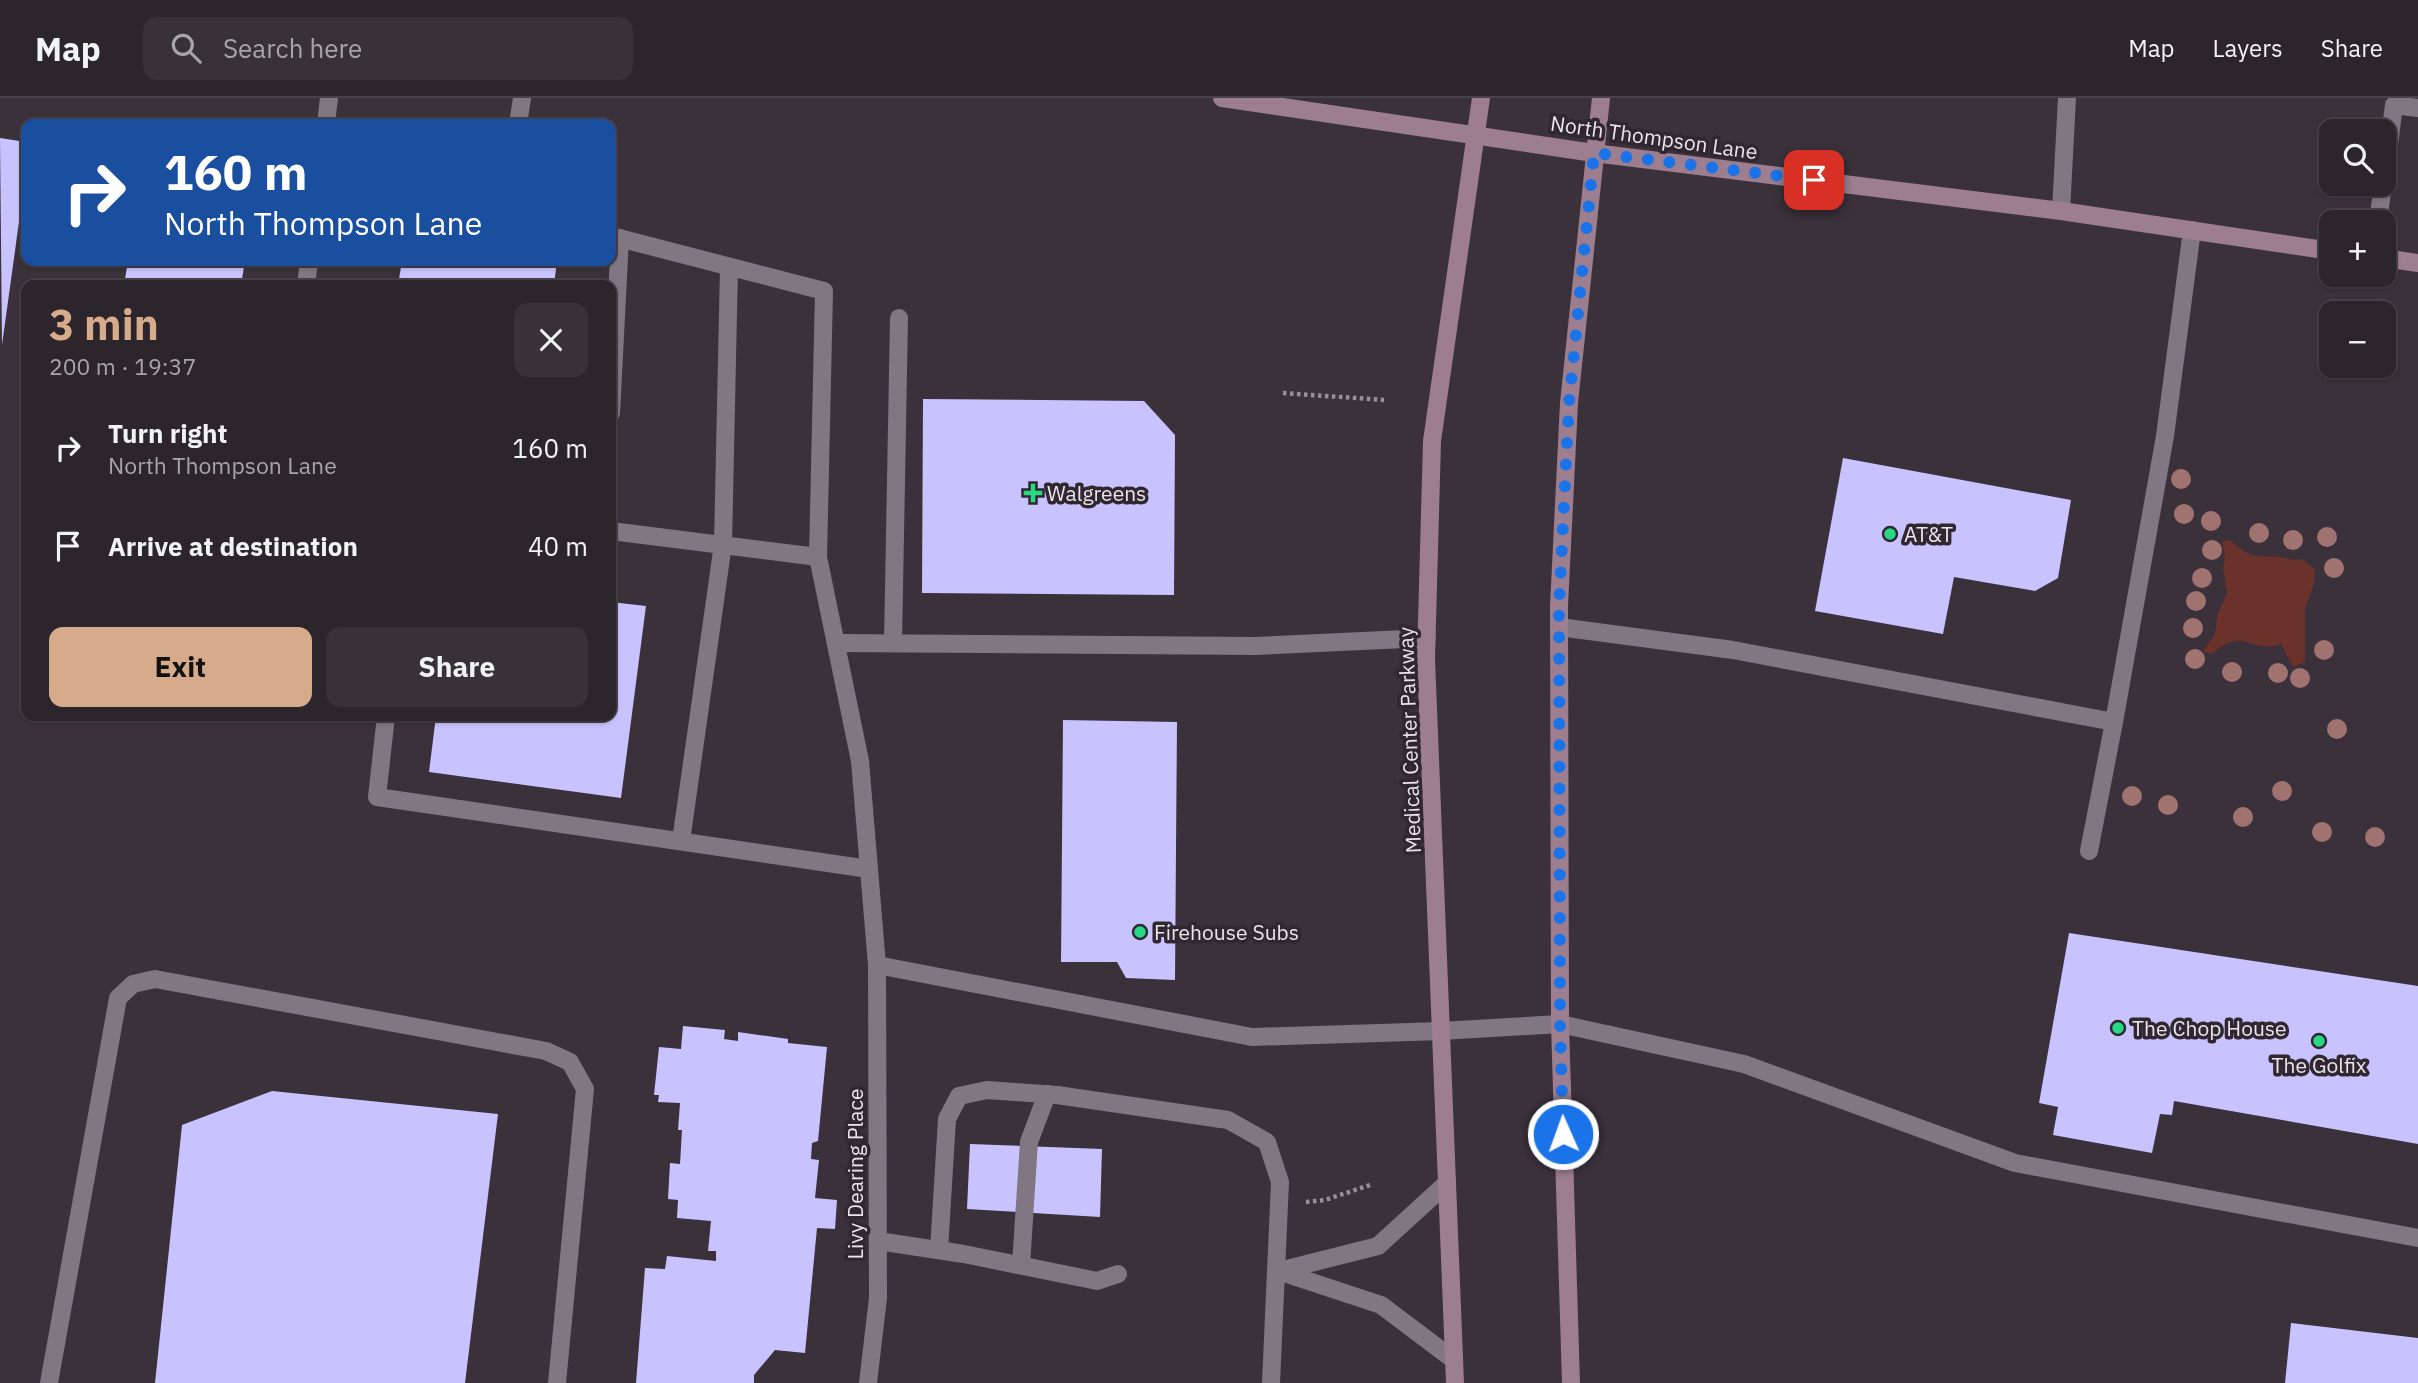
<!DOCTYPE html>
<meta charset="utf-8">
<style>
:root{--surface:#2c252c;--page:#383138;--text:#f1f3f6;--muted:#a6a5a9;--line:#484248;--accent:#d6ab8b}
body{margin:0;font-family:"IBM Plex Sans",sans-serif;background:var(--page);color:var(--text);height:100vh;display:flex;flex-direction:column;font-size:26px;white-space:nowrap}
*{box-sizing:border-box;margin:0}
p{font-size:23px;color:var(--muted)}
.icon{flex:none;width:38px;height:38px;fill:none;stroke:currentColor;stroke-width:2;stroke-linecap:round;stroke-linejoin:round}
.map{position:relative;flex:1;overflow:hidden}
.side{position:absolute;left:21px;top:182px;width:595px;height:441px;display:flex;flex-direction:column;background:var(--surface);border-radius:14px;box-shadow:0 2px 5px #0004,0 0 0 2px var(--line)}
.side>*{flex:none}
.hud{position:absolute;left:21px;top:21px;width:595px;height:147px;border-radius:14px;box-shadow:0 2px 5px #0004,0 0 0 2px var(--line);background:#1a4fa0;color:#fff;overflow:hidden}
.fabs{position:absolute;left:2319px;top:21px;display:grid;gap:14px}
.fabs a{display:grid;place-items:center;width:77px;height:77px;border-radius:14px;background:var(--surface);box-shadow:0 2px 5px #0004,0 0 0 2px var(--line);font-size:35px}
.pin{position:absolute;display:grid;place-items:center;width:60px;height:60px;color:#fff;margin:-30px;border-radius:14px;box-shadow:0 4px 10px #0006}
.me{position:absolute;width:77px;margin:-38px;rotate:358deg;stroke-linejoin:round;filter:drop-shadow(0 0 5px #0008)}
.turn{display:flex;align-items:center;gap:24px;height:147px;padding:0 28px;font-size:32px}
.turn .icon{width:91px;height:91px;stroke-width:2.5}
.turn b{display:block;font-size:49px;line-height:60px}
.round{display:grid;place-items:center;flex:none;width:74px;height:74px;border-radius:14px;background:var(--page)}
.head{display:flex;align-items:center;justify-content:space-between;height:119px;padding:0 28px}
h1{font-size:42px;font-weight:700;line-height:52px;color:var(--accent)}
.button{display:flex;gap:14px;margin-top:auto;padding:14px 28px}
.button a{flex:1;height:80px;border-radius:14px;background:var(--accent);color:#111;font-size:28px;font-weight:700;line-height:80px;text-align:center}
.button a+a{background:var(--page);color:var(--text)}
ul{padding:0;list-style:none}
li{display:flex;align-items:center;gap:21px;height:98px;padding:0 28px}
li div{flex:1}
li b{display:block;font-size:26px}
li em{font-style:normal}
header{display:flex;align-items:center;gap:42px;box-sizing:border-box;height:98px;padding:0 35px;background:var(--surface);border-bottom:2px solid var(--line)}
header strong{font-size:33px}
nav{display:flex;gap:38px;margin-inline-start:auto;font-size:24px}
.search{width:490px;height:63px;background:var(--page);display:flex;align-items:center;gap:18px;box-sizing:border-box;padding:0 24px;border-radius:14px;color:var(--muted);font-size:26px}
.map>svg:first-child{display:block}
.green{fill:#6b322b}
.building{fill:#c8c2fe}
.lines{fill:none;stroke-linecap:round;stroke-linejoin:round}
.path{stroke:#979098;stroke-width:4.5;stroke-dasharray:3.5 3.5;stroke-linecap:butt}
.service{stroke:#817783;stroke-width:18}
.minor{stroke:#817783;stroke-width:18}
.secondary{stroke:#9c7e8f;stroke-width:18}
.tree{fill:#a07371}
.route{stroke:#1a73e8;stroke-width:12;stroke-dasharray:0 21.6}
.poi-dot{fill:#28d885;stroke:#302731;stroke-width:2.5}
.labels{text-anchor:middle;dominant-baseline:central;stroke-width:7;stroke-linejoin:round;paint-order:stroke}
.street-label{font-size:21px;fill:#eae4eb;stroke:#302731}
.poi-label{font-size:21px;fill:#eae4eb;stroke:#302731;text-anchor:start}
</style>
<header>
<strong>Map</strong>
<div class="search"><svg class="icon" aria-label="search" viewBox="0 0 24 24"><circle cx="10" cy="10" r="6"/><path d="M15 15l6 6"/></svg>Search here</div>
<nav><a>Map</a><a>Layers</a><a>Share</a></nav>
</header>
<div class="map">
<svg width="2418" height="1285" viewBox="0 0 2418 1285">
<rect width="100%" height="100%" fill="#3a313b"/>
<path class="green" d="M2230,442C2250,460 2253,458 2278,459C2287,460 2293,463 2302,461L2315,471L2314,486L2305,511V564L2293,569L2281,546C2247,557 2246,526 2212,556L2203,553L2215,536L2217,518L2227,495L2223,471L2225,459L2222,443Z"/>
<g class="building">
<path d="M0,40L26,44V73L2,247Z"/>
<path d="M128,163H245L241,187H124Z"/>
<path d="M402,163H557L554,187H398Z"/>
<path d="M923,301L1144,303L1175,337L1174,497L922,495Z"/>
<path d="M1843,360L2071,402L2058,480L2035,493L1954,479L1943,536L1815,513Z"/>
<path d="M611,504L646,508L621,700L429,674L436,618H611Z"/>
<path d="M1063,622L1177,624L1175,882L1126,880L1117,864H1061Z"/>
<path d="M2069,835L2418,888V1046L2174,1003L2172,1017L2160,1016L2152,1055L2053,1037L2058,1009L2039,1005Z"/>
<path d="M683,928L725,932L724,941L738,943V934L788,941V945L827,949L818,1043L812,1045L811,1061L819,1062L815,1100L837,1102L835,1131L817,1130L805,1255L775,1252L754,1277V1285H636L645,1170L665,1171L667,1158L716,1163V1153H708L711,1123L677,1120L678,1102L668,1101L670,1065L680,1066L682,1032H678L680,1005L658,1004L659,997H654L659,949L681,951Z"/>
<path d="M272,993L498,1016L465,1285H155L182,1027Z"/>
<path d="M970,1046L1102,1051L1100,1119L967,1111Z"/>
<path d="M2291,1225L2418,1240V1285H2285Z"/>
</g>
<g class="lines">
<g class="path">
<path d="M1283,295L1384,302"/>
<path d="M1306,1104L1325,1102L1373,1086"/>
</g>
<g class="service">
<path d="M326,26L329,0"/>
<path d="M518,26L522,0"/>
<path d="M2384,85L2394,7L2418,10"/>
<path d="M2061,113L2067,0"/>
<path d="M2378,124L2383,86"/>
<path d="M611,138L824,193L818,459L860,663L877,867L878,1200L868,1285"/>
<path d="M306,187L309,163"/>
<path d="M611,315L620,140"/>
<path d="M611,433L818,459"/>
<path d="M1559,529L1733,552L2114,624L2165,338L2192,132"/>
<path d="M836,545L1255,548L1427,540"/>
<path d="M893,545L899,220"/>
<path d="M386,618L377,699L869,771"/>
<path d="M681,743L723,446L729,169"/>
<path d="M2089,753L2114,624"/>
<path d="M877,867L1252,939L1441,933"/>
<path d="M1560,926L1744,966L2015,1065L2418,1140"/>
<path d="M878,1143L964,1156L1097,1183L1118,1176"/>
<path d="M939,1152L947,1021L959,998L987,992L1057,997L1228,1022L1267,1044L1280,1084L1271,1285"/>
<path d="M1021,1167L1029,1044L1047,996"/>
<path d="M1278,1173L1381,1207L1454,1262"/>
<path d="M1279,1173L1378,1148L1447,1085"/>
<path d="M49,1285L118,900L133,886L155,881L546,953L570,964L585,991L557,1285"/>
</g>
<path class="minor" d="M1441,933L1560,926"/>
<g class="secondary">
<path d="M1222,0L1594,55L2061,113L2331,153"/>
<path d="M2384,160L2418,165"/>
<path d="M1455,1285L1426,561L1432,343L1481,0"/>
<path d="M1571,1285L1560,926L1559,508L1569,305L1601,0"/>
</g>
</g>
<g class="tree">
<circle cx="2181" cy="381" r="10"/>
<circle cx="2184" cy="416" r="10"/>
<circle cx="2211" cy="423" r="10"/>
<circle cx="2259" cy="435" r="10"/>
<circle cx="2327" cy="439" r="10"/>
<circle cx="2293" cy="442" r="10"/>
<circle cx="2212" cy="452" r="10"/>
<circle cx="2334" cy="470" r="10"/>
<circle cx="2202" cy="480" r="10"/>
<circle cx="2196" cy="503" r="10"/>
<circle cx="2193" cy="530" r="10"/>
<circle cx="2324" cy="552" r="10"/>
<circle cx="2195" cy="561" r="10"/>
<circle cx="2232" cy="574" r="10"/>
<circle cx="2278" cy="575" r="10"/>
<circle cx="2300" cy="580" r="10"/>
<circle cx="2337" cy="631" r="10"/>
<circle cx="2282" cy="693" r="10"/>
<circle cx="2132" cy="698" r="10"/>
<circle cx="2168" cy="707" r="10"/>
<circle cx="2243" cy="719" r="10"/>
<circle cx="2322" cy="734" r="10"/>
<circle cx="2375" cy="739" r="10"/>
</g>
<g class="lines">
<path class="route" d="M1563,1036L1560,926L1559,508L1569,305L1594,55L1814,82"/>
</g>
<g class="poi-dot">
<path d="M1029.5 384.5h7v7h7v7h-7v7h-7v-7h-7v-7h7z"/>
<circle cx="1890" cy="436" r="7"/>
<circle cx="1140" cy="834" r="7"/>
<circle cx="2118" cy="930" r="7"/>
<circle cx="2319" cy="943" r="7"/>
</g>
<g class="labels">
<g class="street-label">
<text transform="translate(1654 39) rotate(8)">North Thompson Lane</text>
<text transform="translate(1409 642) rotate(-92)">Medical Center Parkway</text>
<text transform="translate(855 1076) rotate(-90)">Livy Dearing Place</text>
</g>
<g class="poi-label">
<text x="1047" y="395">Walgreens</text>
<text x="1904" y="436">AT&amp;T</text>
<text x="1154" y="834">Firehouse Subs</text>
<text x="2132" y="930">The Chop House</text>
<text x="2319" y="967" text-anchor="middle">The Golfix</text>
</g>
</g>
</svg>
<div class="fabs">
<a><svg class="icon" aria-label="search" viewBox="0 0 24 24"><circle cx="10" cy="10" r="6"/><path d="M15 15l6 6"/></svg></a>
<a>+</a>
<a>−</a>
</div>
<div class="pin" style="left:1814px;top:82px;background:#d93025"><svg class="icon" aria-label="arrive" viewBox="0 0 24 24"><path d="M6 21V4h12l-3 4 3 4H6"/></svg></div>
<svg class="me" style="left:1563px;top:1036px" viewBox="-20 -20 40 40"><circle r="17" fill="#1a73e8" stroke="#fff" stroke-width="3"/><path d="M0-11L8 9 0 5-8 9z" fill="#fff"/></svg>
<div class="hud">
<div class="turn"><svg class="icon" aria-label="right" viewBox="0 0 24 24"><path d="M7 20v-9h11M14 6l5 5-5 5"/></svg><div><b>160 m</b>North Thompson Lane</div></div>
</div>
<section class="side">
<div class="head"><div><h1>3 min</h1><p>200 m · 19:37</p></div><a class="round"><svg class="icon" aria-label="close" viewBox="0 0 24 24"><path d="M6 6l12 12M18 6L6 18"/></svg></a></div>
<ul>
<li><svg class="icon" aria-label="right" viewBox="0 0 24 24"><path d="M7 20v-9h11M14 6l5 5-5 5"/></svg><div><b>Turn right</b><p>North Thompson Lane</p></div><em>160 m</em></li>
<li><svg class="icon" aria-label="arrive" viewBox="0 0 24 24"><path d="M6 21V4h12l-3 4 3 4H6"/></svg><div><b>Arrive at destination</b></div><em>40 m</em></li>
</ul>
<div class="button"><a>Exit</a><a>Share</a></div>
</section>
</div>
